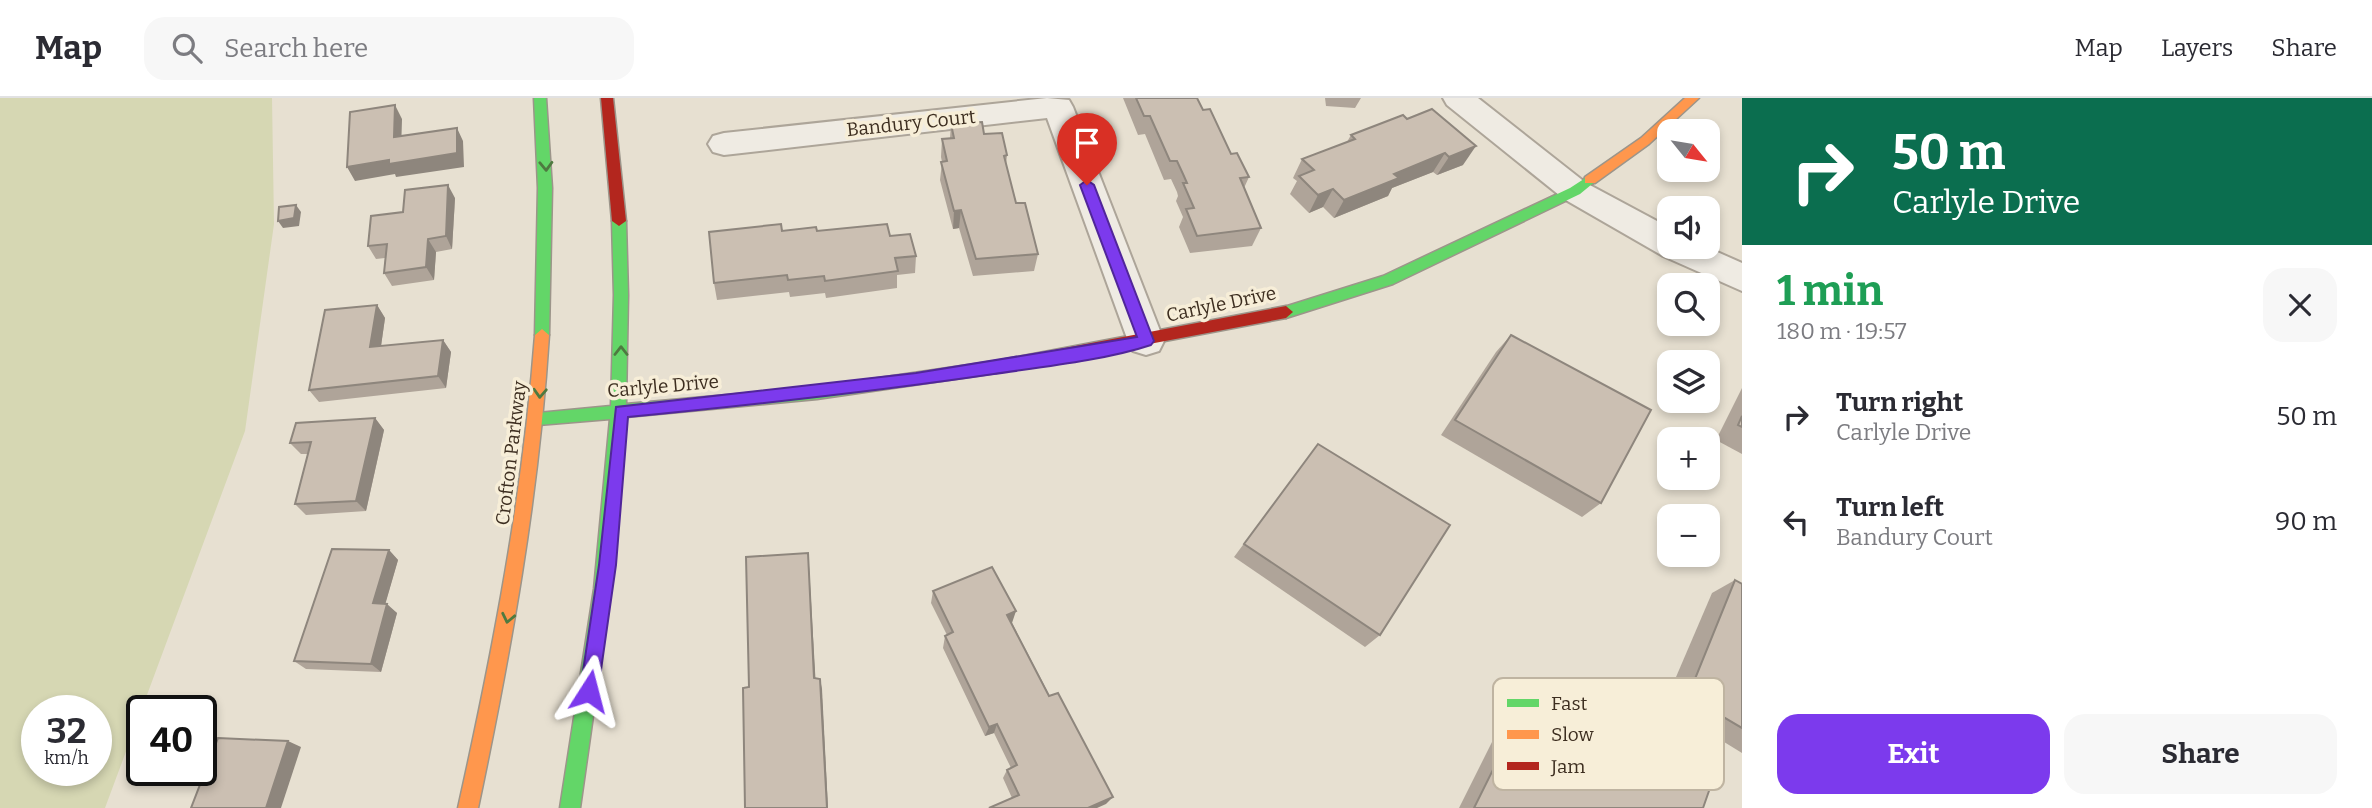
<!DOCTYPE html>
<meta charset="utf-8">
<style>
:root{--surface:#fff;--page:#f7f7f7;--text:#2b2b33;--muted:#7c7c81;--line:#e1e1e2;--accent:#7c3aed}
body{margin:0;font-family:Bitter,serif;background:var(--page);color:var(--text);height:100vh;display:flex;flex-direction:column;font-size:26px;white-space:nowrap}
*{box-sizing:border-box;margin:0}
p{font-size:23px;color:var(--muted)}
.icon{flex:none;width:38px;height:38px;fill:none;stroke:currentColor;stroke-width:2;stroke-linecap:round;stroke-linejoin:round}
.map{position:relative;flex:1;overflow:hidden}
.sheet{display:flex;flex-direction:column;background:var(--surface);width:630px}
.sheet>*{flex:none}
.top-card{background:#0b6e4f;color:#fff;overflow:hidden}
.needle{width:46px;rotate:120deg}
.controls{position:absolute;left:1657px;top:21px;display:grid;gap:14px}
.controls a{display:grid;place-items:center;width:63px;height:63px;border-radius:14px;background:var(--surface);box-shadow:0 4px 10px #0003;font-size:35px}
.speed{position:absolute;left:21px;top:597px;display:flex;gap:14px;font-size:35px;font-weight:700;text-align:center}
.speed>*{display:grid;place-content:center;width:91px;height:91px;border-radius:50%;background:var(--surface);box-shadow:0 4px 10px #0003;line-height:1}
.speed small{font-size:18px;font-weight:400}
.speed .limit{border:4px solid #111;border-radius:10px;background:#fff;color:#111}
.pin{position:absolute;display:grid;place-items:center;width:60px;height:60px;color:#fff;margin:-72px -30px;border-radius:50% 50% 50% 0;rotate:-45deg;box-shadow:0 0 7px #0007}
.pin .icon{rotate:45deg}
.me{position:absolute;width:77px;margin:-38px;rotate:9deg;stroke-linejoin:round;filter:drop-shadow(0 0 5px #0008)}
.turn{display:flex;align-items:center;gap:24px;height:147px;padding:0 35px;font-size:32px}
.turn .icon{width:91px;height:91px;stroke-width:2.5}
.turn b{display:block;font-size:49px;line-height:60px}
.round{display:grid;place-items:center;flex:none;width:74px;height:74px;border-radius:21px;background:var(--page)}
.headline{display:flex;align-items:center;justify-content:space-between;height:119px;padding:0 35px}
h1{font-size:42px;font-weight:700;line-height:52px;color:#1e9e55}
.cta{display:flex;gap:14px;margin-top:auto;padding:14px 35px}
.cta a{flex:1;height:80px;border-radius:21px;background:var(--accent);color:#fff;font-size:28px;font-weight:700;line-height:80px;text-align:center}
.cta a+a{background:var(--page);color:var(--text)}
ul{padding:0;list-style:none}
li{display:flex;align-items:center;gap:21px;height:105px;padding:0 35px}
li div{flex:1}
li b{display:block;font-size:26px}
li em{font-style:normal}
header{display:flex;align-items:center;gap:42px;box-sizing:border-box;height:98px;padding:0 35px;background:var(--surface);border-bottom:2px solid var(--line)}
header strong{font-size:33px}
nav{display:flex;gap:38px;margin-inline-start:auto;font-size:24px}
.search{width:490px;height:63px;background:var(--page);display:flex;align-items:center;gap:18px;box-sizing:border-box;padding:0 24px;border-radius:21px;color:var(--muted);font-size:26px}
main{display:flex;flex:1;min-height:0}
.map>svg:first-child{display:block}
.green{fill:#d6d7b3;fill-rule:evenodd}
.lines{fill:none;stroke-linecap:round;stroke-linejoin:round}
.street-casing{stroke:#ada599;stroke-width:4}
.fast-casing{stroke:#9c958a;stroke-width:3}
.slow-casing{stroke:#9c958a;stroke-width:3}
.jam-casing{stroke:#9c958a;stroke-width:3}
.street{fill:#efebe3;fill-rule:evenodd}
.fast{fill:#63d668;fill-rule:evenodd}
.slow{fill:#ff974d;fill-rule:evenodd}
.jam{fill:#b3261e;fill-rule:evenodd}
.wall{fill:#afa499}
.shaded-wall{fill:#8e867d}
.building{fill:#cbbfb2;stroke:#8e867d;stroke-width:2}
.oneway{stroke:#4e7a40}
.route{fill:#7c3aed;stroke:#51269a;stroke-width:2}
.labels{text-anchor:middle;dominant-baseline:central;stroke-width:7;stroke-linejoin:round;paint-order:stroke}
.street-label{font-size:19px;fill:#3d2e20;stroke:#f7eed8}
.key{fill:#f7eed8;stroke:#bfb4a1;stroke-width:2}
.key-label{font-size:19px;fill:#3d2e20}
</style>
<header>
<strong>Map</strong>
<div class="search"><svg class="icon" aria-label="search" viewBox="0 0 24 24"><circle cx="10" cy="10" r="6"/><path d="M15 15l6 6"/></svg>Search here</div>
<nav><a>Map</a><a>Layers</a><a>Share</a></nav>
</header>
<main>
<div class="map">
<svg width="1742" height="710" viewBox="0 0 1742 710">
<rect width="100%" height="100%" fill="#e7e0d1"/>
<path class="green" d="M0,0H272L274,126L245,333L105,710H0ZM96,612V672H37V612Z"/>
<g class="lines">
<g class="street-casing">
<g id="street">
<path d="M1047,0L1069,2L1073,9L1164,243L1159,253L1146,257L1133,253L1128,243L1047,20L724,57L713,54L708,46L713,38L724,35Z"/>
<path d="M1443,0H1478L1586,85L1670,130V149H1706L1742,165V193L1663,158L1564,101L1447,7Z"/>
</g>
</g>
<g class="fast-casing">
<g id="fast">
<path d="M534,0H546L552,90L549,237L542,243L535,237L538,90Z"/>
<path d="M1590,77L1597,82L1580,96L1393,186L1286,220L1279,214L1281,210L1383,178L1570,90Z"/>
<path d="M619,118L626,123L628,197L626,306L817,289L996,263L1003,269L996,275L817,301L626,319L611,491L580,710H560L594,491L610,321L538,327L533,326L530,321L533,316L538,315L611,308L614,197L612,123Z"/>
</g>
</g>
<g class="slow-casing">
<g id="slow">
<path d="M1685,0H1699L1649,46L1595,85H1585V79L1641,40Z"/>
<path d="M542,231L549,237C539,397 511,553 478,710H458C493,553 523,397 535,237Z"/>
</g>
</g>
<g class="jam-casing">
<g id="jam">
<path d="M601,0H613L626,123L619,128L612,123Z"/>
<path d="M1286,208L1293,214L1286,220L996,275L989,269L996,263Z"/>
</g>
</g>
<use href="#street" class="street"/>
<use href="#fast" class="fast"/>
<use href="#slow" class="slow"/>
<use href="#jam" class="jam"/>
</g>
<g class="wall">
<path d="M1123,0H1197L1203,12L1231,56L1249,79L1244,90L1261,130L1252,148L1190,155L1179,129L1183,119L1176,103L1178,98L1177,94L1171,81L1164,82L1145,36L1138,37Z"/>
<path d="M1325,0H1361L1355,10L1326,8Z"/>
<path d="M1403,17L1463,67L1437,77L1433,74L1392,90L1388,98L1334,120L1323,109L1309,115L1290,96L1297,83L1293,80L1302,61L1347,44L1351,37Z"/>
<path d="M951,26L984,36L1007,57L1006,67L1016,105L1038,156L1034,173L973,178L959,130L953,131L940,82L942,64L941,59L942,41L950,40Z"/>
<path d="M455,100L452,151L436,154L434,182L392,188L384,175L385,160L376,161L368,148L403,114Z"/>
<path d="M782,133H817L890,138L916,158L915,175L897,177V190L826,200L825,195L790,199L789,194L717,202L714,185Z"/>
<path d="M377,207L385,220L381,248L443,242L451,254L446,290L319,304L309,292Z"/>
<path d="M1511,237L1601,405L1582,419L1441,337L1496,254Z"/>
<path d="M1742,290V356L1716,342Z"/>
<path d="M375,320L384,332L366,413L306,417L295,406L308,356H301L290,345Z"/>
<path d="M1318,346L1380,537L1365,549L1234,459Z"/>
<path d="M389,452L398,462L385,506L397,515L381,574L306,571L294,563Z"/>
<path d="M1735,482L1742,486V655L1664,607L1712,495Z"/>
<path d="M933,493L1012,525L1106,706L1012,700L1003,680L1007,672L1011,670L994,635L985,638L943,550L945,538L947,537L931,505Z"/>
<path d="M1538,581L1703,710H1459L1518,592Z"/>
</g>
<g class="shaded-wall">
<path d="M395,7L402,21L401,53L394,39Z"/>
<path d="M457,30L463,43L464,69L396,79L395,76L355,83L347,69Z"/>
<path d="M1476,48L1463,67L1437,77L1449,59Z"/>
<path d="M1445,55L1433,74L1392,90L1388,98L1334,120L1344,102L1394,76Z"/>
<path d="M448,87L455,100L452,151L446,138Z"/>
<path d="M1333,91L1323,109L1309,115L1318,97Z"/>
<path d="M296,107L301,114L299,128L283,130L278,123Z"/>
<path d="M961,112L959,130L953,131L954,113Z"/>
<path d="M428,141L436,154L434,182L426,169Z"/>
<path d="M377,207L385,220L379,262L370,249Z"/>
<path d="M443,242L451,254L446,290L438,278Z"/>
<path d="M375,320L384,332L366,413L356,403Z"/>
<path d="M389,452L398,462L383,514L373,505Z"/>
<path d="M808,455L809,468L816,590L814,580Z"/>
<path d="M387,506L397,515L381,574L371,566Z"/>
<path d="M1016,513L1012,525L1003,529L1007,517Z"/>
<path d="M820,581L822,591L828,710H827Z"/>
<path d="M997,626L994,635L985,638L989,629Z"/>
<path d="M288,643L301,649L281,710H266Z"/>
<path d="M1113,699L1106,706L1097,710H1088Z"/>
</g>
<g class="building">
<path d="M1136,0H1197L1203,12L1210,11L1231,56L1237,55L1249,79L1240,80L1261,130L1197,138L1186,111L1194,110L1183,85H1187L1183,76L1177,63H1170L1150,18H1144Z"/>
<path d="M395,7L394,39L457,30V55L389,66V62L347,69L350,14Z"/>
<path d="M1432,11L1476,48L1449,59L1445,55L1394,76L1399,80L1344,102L1333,91L1318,97L1299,78L1314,72L1302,61L1355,41L1351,37L1403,17L1407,21Z"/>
<path d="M982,24L984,36L1002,35L1007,57L1004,58L1016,105H1025L1038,156L976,161L961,112L954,113L941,64L947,63L942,41L954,40L951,26Z"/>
<path d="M448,87L446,138L428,141L426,169L384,175L387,146L368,148L371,118L403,114L405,92Z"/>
<path d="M296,107L294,120L278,123L279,109Z"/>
<path d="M781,126L782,133L816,129L817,133L887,126L890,138L910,136L916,158L895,160L898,173L825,183L824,178L788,182L787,177L714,185L709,134Z"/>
<path d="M377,207L370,249L443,242L438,278L309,292L325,212Z"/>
<path d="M1511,237L1651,312L1601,405L1455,322Z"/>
<path d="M1742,318V329L1738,327Z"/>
<path d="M375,320L356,403L295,406L311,344L290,345L296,325Z"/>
<path d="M1318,346L1450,427L1380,537L1244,446Z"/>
<path d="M332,451L389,452L373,505L387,506L371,566L294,563Z"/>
<path d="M808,455L814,580L820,581L827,710H745L743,590L749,589L746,459Z"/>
<path d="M992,469L1016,513L1007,517L1049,598L1058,595L1113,699L1088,710H989L1019,697L1007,672L1017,667L997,626L989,629L945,538L953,534L933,493Z"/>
<path d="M1735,482L1742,486V630L1688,598Z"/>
<path d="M1538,581L1710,690L1703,710H1474Z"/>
<path d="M218,640L288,643L266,710H191Z"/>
</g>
<defs><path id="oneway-chevron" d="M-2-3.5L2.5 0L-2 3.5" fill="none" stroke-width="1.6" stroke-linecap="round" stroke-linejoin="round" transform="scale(1.75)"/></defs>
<g class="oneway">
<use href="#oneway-chevron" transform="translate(546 68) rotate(88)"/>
<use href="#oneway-chevron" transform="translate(621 253) rotate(-90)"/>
<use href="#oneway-chevron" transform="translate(540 295) rotate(93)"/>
<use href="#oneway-chevron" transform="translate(508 520) rotate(102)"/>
</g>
<path class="route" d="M1087,82L1094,87L1154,243L1151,247C1106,262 1042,269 994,276C872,294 751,307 628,319L616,467L598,593L595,599L589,602L582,599L580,593L599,467L616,309L916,275L1137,239L1080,87Z"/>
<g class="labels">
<g class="street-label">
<text transform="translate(911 25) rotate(-6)">Bandury Court</text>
<text transform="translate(1221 206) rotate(-12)">Carlyle Drive</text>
<text transform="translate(663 288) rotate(-5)">Carlyle Drive</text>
<text transform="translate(511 355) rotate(-83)">Crofton Parkway</text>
</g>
</g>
<rect x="1493" y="580" width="231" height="112" rx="10" class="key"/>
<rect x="1507" y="601" width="32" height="8" fill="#63d668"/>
<rect x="1507" y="632" width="32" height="9" fill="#ff974d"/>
<rect x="1507" y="664" width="32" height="8" fill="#b3261e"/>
<g class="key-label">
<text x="1551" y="612">Fast</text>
<text x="1551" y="643">Slow</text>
<text x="1551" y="675">Jam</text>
</g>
</svg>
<div class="controls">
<a><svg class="needle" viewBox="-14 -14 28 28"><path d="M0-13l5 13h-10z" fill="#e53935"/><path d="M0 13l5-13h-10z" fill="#7c7c81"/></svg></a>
<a><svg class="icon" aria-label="sound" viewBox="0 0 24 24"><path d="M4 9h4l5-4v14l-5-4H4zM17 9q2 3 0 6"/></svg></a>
<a><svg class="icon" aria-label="search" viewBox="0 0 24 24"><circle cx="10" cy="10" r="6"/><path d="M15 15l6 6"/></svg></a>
<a><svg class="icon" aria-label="layers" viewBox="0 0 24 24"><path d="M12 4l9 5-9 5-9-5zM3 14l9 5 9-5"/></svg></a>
<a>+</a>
<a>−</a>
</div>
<div class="speed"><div>32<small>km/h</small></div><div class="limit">40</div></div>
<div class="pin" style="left:1087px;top:87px;background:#d93025"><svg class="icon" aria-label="arrive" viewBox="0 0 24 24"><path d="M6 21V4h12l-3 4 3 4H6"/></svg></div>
<svg class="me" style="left:589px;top:593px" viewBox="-20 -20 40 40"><path d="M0-17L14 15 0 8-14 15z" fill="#7c3aed" stroke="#fff" stroke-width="4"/></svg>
</div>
<section class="sheet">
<div class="top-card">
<div class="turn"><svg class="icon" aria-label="right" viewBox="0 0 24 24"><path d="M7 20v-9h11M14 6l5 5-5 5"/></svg><div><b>50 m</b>Carlyle Drive</div></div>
</div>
<div class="headline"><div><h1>1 min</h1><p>180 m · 19:57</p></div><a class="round"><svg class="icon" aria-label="close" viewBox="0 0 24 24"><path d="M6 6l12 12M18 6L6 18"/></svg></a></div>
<ul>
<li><svg class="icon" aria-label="right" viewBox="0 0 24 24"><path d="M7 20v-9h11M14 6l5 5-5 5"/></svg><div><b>Turn right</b><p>Carlyle Drive</p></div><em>50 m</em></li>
<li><svg class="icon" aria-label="left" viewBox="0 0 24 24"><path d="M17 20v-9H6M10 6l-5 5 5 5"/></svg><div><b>Turn left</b><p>Bandury Court</p></div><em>90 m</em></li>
</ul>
<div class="cta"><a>Exit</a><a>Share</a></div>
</section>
</main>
